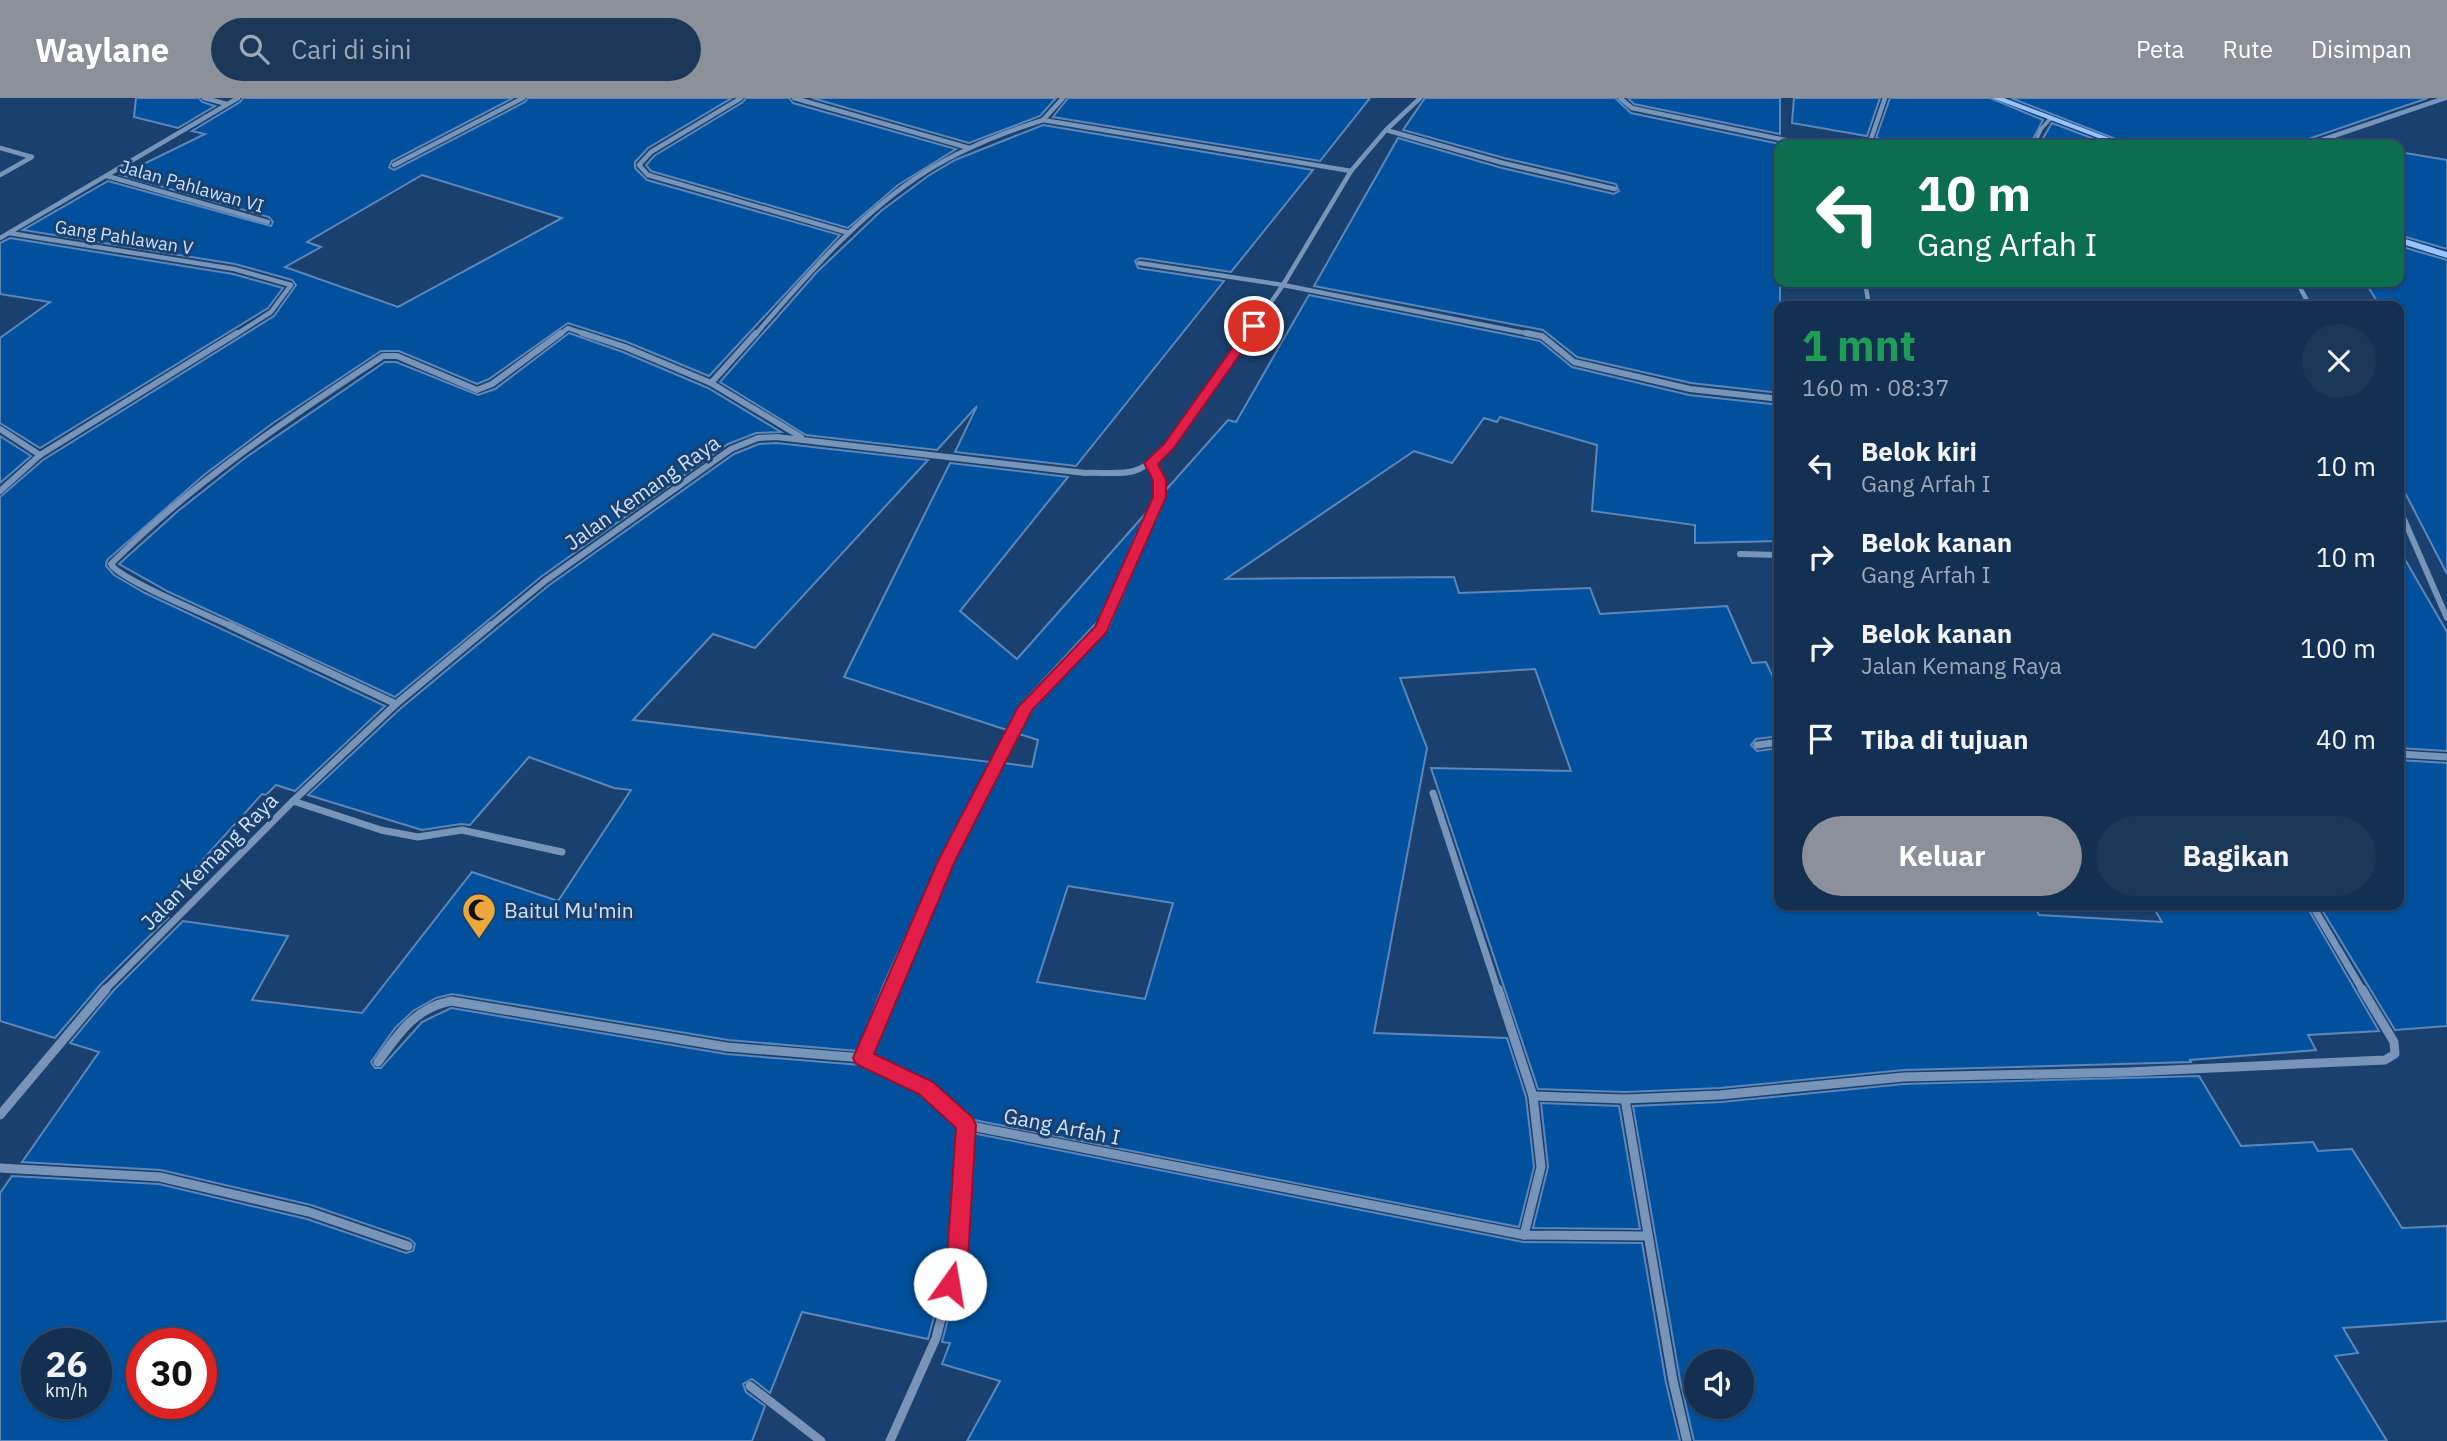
<!DOCTYPE html>
<html lang="id">
<meta charset="utf-8">
<style>
:root{--surface:#133052;--page:#1c3859;--text:#f1f3f6;--muted:#9da9b8;--line:#324b69;--accent:#8c9099}
body{margin:0;font-family:"IBM Plex Sans",sans-serif;background:var(--page);color:var(--text);height:100vh;display:flex;flex-direction:column;font-size:26px;white-space:nowrap}
*{box-sizing:border-box;margin:0}
p{font-size:23px;color:var(--muted)}
.icon{flex:none;width:38px;height:38px;fill:none;stroke:currentColor;stroke-width:2;stroke-linecap:round;stroke-linejoin:round}
.map{position:relative;flex:1;overflow:hidden}
.side{position:absolute;left:1774px;top:203px;width:630px;height:609px;display:flex;flex-direction:column;background:var(--surface);border-radius:14px;box-shadow:0 2px 5px #0004,0 0 0 2px var(--line)}
.side>*{flex:none}
.guide{position:absolute;left:1774px;top:42px;width:630px;height:147px;border-radius:14px;box-shadow:0 2px 5px #0004,0 0 0 2px var(--line);background:#0b6e4f;color:#fff;overflow:hidden}
.buttons{position:absolute;left:1684px;top:1251px;display:grid;gap:14px}
.buttons a{display:grid;place-items:center;width:70px;height:70px;border-radius:50%;background:var(--surface);box-shadow:0 2px 5px #0004,0 0 0 2px var(--line);font-size:35px}
.speed{position:absolute;left:21px;top:1230px;display:flex;gap:14px;font-size:35px;font-weight:700;text-align:center}
.speed>*{display:grid;place-content:center;width:91px;height:91px;border-radius:50%;background:var(--surface);box-shadow:0 2px 5px #0004,0 0 0 2px var(--line);line-height:1}
.speed small{font-size:18px;font-weight:400}
.speed .limit{border:10px solid #d22;background:#fff;color:#111}
.pin{position:absolute;display:grid;place-items:center;width:60px;height:60px;color:#fff;margin:-30px;border:4px solid #fff;border-radius:50%;box-shadow:0 2px 7px #0007}
.me{position:absolute;width:77px;margin:-38px;rotate:13deg;stroke-linejoin:round;filter:drop-shadow(0 0 5px #0008)}
.turn{display:flex;align-items:center;gap:24px;height:147px;padding:0 28px;font-size:32px}
.turn .icon{width:91px;height:91px;stroke-width:2.5}
.turn b{display:block;font-size:49px;line-height:60px}
.round{display:grid;place-items:center;flex:none;width:74px;height:74px;border-radius:37px;background:var(--page)}
.overview{display:flex;align-items:center;justify-content:space-between;height:119px;padding:0 28px}
h1{font-size:42px;font-weight:700;line-height:52px;color:#1e9e55}
.primary-button{display:flex;gap:14px;margin-top:auto;padding:14px 28px}
.primary-button a{flex:1;height:80px;border-radius:42px;background:var(--accent);color:#fff;font-size:28px;font-weight:700;line-height:80px;text-align:center}
.primary-button a+a{background:var(--page);color:var(--text)}
ul{padding:0;list-style:none}
li{display:flex;align-items:center;gap:21px;height:91px;padding:0 28px}
li div{flex:1}
li b{display:block;font-size:26px}
li em{font-style:normal}
header{display:flex;align-items:center;gap:42px;box-sizing:border-box;height:98px;padding:0 35px;background:var(--accent);color:#fff}
header strong{font-size:33px}
nav{display:flex;gap:38px;margin-inline-start:auto;font-size:24px}
.search{width:490px;height:63px;background:var(--page);display:flex;align-items:center;gap:18px;box-sizing:border-box;padding:0 24px;border-radius:38px;color:var(--muted);font-size:26px}
.map>svg:first-child{display:block}
.building{fill:#00509d;stroke:#5d86b9;stroke-width:2;fill-rule:evenodd}
.lines{fill:none;stroke-linecap:round;stroke-linejoin:round}
.lane{stroke:#7895b9;stroke-width:3.5}
.street-far3{stroke:#7895b9;stroke-width:4.5}
.street-far2{stroke:#7895b9;stroke-width:6}
.street-far1{stroke:#7895b9;stroke-width:7}
.street{stroke:#7895b9;stroke-width:9}
.secondary{fill:#96c4fe;fill-rule:evenodd}
.route{fill:#e11d48;stroke:#92132f;stroke-width:2}
.labels{text-anchor:middle;dominant-baseline:central;stroke-width:6;stroke-linejoin:round;paint-order:stroke}
.far-street-label{font-size:18px;fill:#cce2fe;stroke:#19406e}
.street-label{font-size:21px;fill:#cce2fe;stroke:#19406e}
.poi-label{font-size:21px;fill:#cce2fe;stroke:#19406e;text-anchor:start}
</style>
<header>
<strong>Waylane</strong>
<div class="search"><svg class="icon" aria-label="search" viewBox="0 0 24 24"><circle cx="10" cy="10" r="6"/><path d="M15 15l6 6"/></svg>Cari di sini</div>
<nav><a>Peta</a><a>Rute</a><a>Disimpan</a></nav>
</header>
<div class="map">
<svg width="2447" height="1343" viewBox="0 0 2447 1343">
<rect width="100%" height="100%" fill="#19406e"/>
<g class="building">
<path d="M136,0H199L202,4L215,8L178,30L134,19Z"/>
<path d="M243,0H513L392,63L389,69L394,72L525,4L528,0H732L648,50L635,64V70L647,82L840,137L709,278L627,244L568,225L489,281L477,286L399,253H381L273,325L204,377L107,462L106,468L114,477L145,495L385,608L295,693L276,687L266,697L262,696L152,818L168,820L101,886L55,940L0,923V399L43,362L274,218L296,187L292,182L235,166L23,132L108,83L271,128L273,124L269,119L121,77L205,36L192,33L240,4ZM422,77L562,120L398,209L285,169L321,149L307,144Z"/>
<path d="M746,0H789L793,5L956,51L898,87L848,130L651,73L646,67L654,58L743,4Z"/>
<path d="M812,0H1056L1040,18L969,45Z"/>
<path d="M1068,0H1370L1320,63L1053,19Z"/>
<path d="M1425,0H1615L1631,15L1780,46V295L1691,285L1577,259L1543,232L1314,188L1398,40L1502,70L1614,96L1619,93L1616,86L1504,60L1403,32Z"/>
<path d="M1628,0H1780V36L1634,6Z"/>
<path d="M1794,0H1880L1867,38L1792,25Z"/>
<path d="M1890,0H1990L2043,22L2030,47H1894L1892,43L1876,40Z"/>
<path d="M2011,0H2428L2305,42L2302,47H2131Z"/>
<path d="M2052,25L2110,47H2039Z"/>
<path d="M1043,27L1313,72L1231,174L1140,160L1135,163L1138,170L1224,183L1076,368L955,354L977,308L937,352L806,337L720,284L817,174L881,113L928,78L955,62Z"/>
<path d="M2399,54L2447,62V151L2399,137Z"/>
<path d="M10,140L233,176L283,190L268,210L40,350L0,325V240L50,204L0,196V145Z"/>
<path d="M2399,148L2447,162V476L2399,383V208H2380L2365,184H2399Z"/>
<path d="M1309,197L1540,243L1572,269L1689,297L1780,307V443L1695,445V427L1592,413L1597,347L1500,319L1497,324L1484,320L1452,365L1414,353L1226,481L1454,479L1459,495L1590,490L1600,516L1727,508L1752,565L1766,564L1780,594V638L1756,641L1751,647L1757,653L1780,650V807H2034L2039,817L2162,824L2152,807H2306L2379,933L2308,937L2316,952L2190,962L2191,964L1904,972L1720,990L1625,994L1538,991L1431,670L1571,673L1535,571L1400,580L1427,650L1374,935L1507,940L1526,999L1534,1069L1519,1129L969,1021L929,984L872,956L953,766L1004,665L1032,669L1038,642L1019,636L1031,613L1108,531L1164,401L1165,393L1228,322L1236,324ZM1068,788L1173,805L1145,901L1037,884Z"/>
<path d="M569,235L623,254L708,290L781,334L756,335L728,346L542,478L395,599L169,494L119,466L178,413L245,360L385,264H396L478,297L495,291Z"/>
<path d="M0,338L31,358L0,385Z"/>
<path d="M777,345L928,362L755,550L713,536L633,622L991,664L941,761L883,888L858,953L728,942L452,896L436,900L413,913L395,930L371,964L375,970H381L422,924L451,910L726,956L861,967L922,996L959,1030L950,1159L928,1241L802,1214L770,1295L752,1281L743,1286L746,1294L765,1308L752,1343H0V1095L12,1078L159,1086L307,1121L406,1155L413,1153L415,1146L410,1141L311,1107L161,1072L22,1064L99,954L70,945L113,893L183,823L288,838L252,902L362,915L472,774L558,803L631,692L614,690L529,659L470,727L461,726L422,732L308,697L400,611L548,488L734,356L759,346ZM37,1246H96V1306H37ZM142,1246H201V1306H142Z"/>
<path d="M950,365L1068,379L960,513L1017,561L1146,415L1098,523L1022,605L1007,632L844,579Z"/>
<path d="M2399,451L2447,534V653L2399,650Z"/>
<path d="M2399,662L2447,665V928L2395,932L2319,807H2399Z"/>
<path d="M2199,978L2241,1048L2313,1044L2318,1053L2352,1051L2402,1130L2447,1128V1223L2343,1230L2358,1255L2335,1258L2387,1343H1694L1680,1282L1633,1008L1721,1004L1904,986ZM1696,1264H1741V1309H1696Z"/>
<path d="M1541,1005L1619,1008L1640,1131L1533,1130L1548,1069Z"/>
<path d="M972,1035L1523,1144L1642,1145L1666,1285L1680,1343H967L1000,1283L942,1266L950,1245L942,1244L964,1160Z"/>
</g>
<g class="lines">
<path class="lane" d="M2034,47L2041,31L2051,20"/>
<g class="street-far3">
<path d="M204,0L227,6"/>
<path d="M741,0L651,54L639,67L648,77L849,135"/>
<path d="M794,0L969,50"/>
<path d="M1620,0L1632,10L1809,47"/>
<path d="M1043,22L1063,0"/>
<path d="M1386,32L1503,65L1615,91"/>
<path d="M1869,47L1885,0"/>
<path d="M2307,47L2445,0"/>
<path d="M0,50L32,59L0,77"/>
<path d="M394,67L523,0"/>
<path d="M107,78L268,124"/>
<path d="M9,135L234,171L291,187L271,214L235,237"/>
<path d="M0,140L238,0"/>
<path d="M1139,165L1283,187L1535,237"/>
<path d="M1865,184L1869,208"/>
<path d="M2297,184L2310,208"/>
<path d="M559,237L568,230L588,237"/>
<path d="M755,237C806,178 859,116 925,74C962,51 1002,35 1043,22L1351,73"/>
<path d="M1248,237L1283,187L1351,73L1386,32L1420,0"/>
</g>
<g class="street-far2">
<path d="M582,235L625,249L711,285"/>
<path d="M756,235L711,285L801,339"/>
<path d="M1526,235L1542,238L1574,264L1690,291L1780,301"/>
<path d="M0,331L40,357"/>
<path d="M0,393L40,357L237,235"/>
<path d="M2399,410L2447,520"/>
<path d="M1740,456L1780,457"/>
<path d="M233,529C212,519 118,481 111,466C191,386 288,320 383,258H397L477,292L492,286L561,235"/>
<path d="M489,529L545,483L731,351L758,340L777,339L1085,375C1100,374 1120,377 1134,373C1168,364 1227,266 1249,235"/>
<path d="M1102,529L1159,399V382L1151,365"/>
</g>
<g class="street-far1">
<path d="M229,527L396,606"/>
<path d="M1757,647L1780,644"/>
<path d="M2399,656L2447,659"/>
<path d="M1433,695L1498,893"/>
<path d="M293,703L381,732L418,739L462,732L562,754"/>
<path d="M2312,807L2363,893"/>
<path d="M104,893L293,703L396,606L491,527"/>
<path d="M890,893L947,763L1026,609L1103,527"/>
</g>
<g class="street">
<path d="M890,891L863,960L926,990L966,1027L1524,1137L1648,1138"/>
<path d="M1498,891L1533,998L1541,1069L1524,1137"/>
<path d="M378,964C398,936 415,910 451,903L727,949L863,960"/>
<path d="M1533,998L1625,1001L1720,997L1904,979L2127,974L2385,962L2395,956L2394,944L2362,891"/>
<path d="M1625,1001L1673,1283L1687,1343"/>
<path d="M0,1017L106,891"/>
<path d="M0,1070L160,1079L309,1114L408,1148"/>
<path d="M750,1288L821,1343"/>
<path d="M890,1343L936,1240L957,1160L966,1027"/>
</g>
<g class="secondary">
<path d="M1992,0H2004L2128,47H2117Z"/>
<path d="M2399,139L2447,154V160L2399,145Z"/>
</g>
</g>
<path class="route" d="M1250,225L1260,228L1173,351L1158,366L1166,382V399L1106,535L1032,612L955,763L874,956L933,984L973,1020L976,1027L968,1160L957,1194L950,1197L943,1194L940,1186L947,1160L956,1030L919,996L856,966L853,960L938,763L1018,609L1095,529L1153,399V382L1144,365L1164,346Z"/>
<defs>
<g id="mosque-pin" transform="scale(1.75)"><path d="M0 17L-7.5 6A9.5 9.5 0 1 1 7.5 6Z" fill="#eda83b" stroke="#19406e"/><path d="M3.5-4.9A6 6 0 1 0 3.5 4.9A5 5 0 1 1 3.5-4.9Z" fill="#111"/></g>
</defs>
<g fill-rule="evenodd">
<use href="#mosque-pin" x="479" y="812"/>
</g>
<g class="labels">
<g class="far-street-label">
<text transform="translate(192 88) rotate(16)">Jalan Pahlawan VI</text>
<text transform="translate(124 139) rotate(9)">Gang Pahlawan V</text>
</g>
<g class="street-label">
<text transform="translate(642 394) rotate(-35)">Jalan Kemang Raya</text>
<text transform="translate(209 763) rotate(-45)">Jalan Kemang Raya</text>
<text transform="translate(1062 1028) rotate(11)">Gang Arfah I</text>
</g>
<g class="poi-label">
<text x="504" y="812">Baitul Mu'min</text>
</g>
</g>
</svg>
<div class="buttons">
<a><svg class="icon" aria-label="sound" viewBox="0 0 24 24"><path d="M4 9h4l5-4v14l-5-4H4zM17 9q2 3 0 6"/></svg></a>
</div>
<div class="speed"><div>26<small>km/h</small></div><div class="limit">30</div></div>
<div class="pin" style="left:1254px;top:228px;background:#d93025"><svg class="icon" aria-label="arrive" viewBox="0 0 24 24"><path d="M6 21V4h12l-3 4 3 4H6"/></svg></div>
<svg class="me" style="left:950px;top:1186px" viewBox="-20 -20 40 40"><circle r="19" fill="#fff"/><path d="M0-13L10 11 0 6-10 11z" fill="#e11d48"/></svg>
<div class="guide">
<div class="turn"><svg class="icon" aria-label="left" viewBox="0 0 24 24"><path d="M17 20v-9H6M10 6l-5 5 5 5"/></svg><div><b>10 m</b>Gang Arfah I</div></div>
</div>
<section class="side">
<div class="overview"><div><h1>1 mnt</h1><p>160 m · 08:37</p></div><a class="round"><svg class="icon" aria-label="close" viewBox="0 0 24 24"><path d="M6 6l12 12M18 6L6 18"/></svg></a></div>
<ul>
<li><svg class="icon" aria-label="left" viewBox="0 0 24 24"><path d="M17 20v-9H6M10 6l-5 5 5 5"/></svg><div><b>Belok kiri</b><p>Gang Arfah I</p></div><em>10 m</em></li>
<li><svg class="icon" aria-label="right" viewBox="0 0 24 24"><path d="M7 20v-9h11M14 6l5 5-5 5"/></svg><div><b>Belok kanan</b><p>Gang Arfah I</p></div><em>10 m</em></li>
<li><svg class="icon" aria-label="right" viewBox="0 0 24 24"><path d="M7 20v-9h11M14 6l5 5-5 5"/></svg><div><b>Belok kanan</b><p>Jalan Kemang Raya</p></div><em>100 m</em></li>
<li><svg class="icon" aria-label="arrive" viewBox="0 0 24 24"><path d="M6 21V4h12l-3 4 3 4H6"/></svg><div><b>Tiba di tujuan</b></div><em>40 m</em></li>
</ul>
<div class="primary-button"><a>Keluar</a><a>Bagikan</a></div>
</section>
</div>
